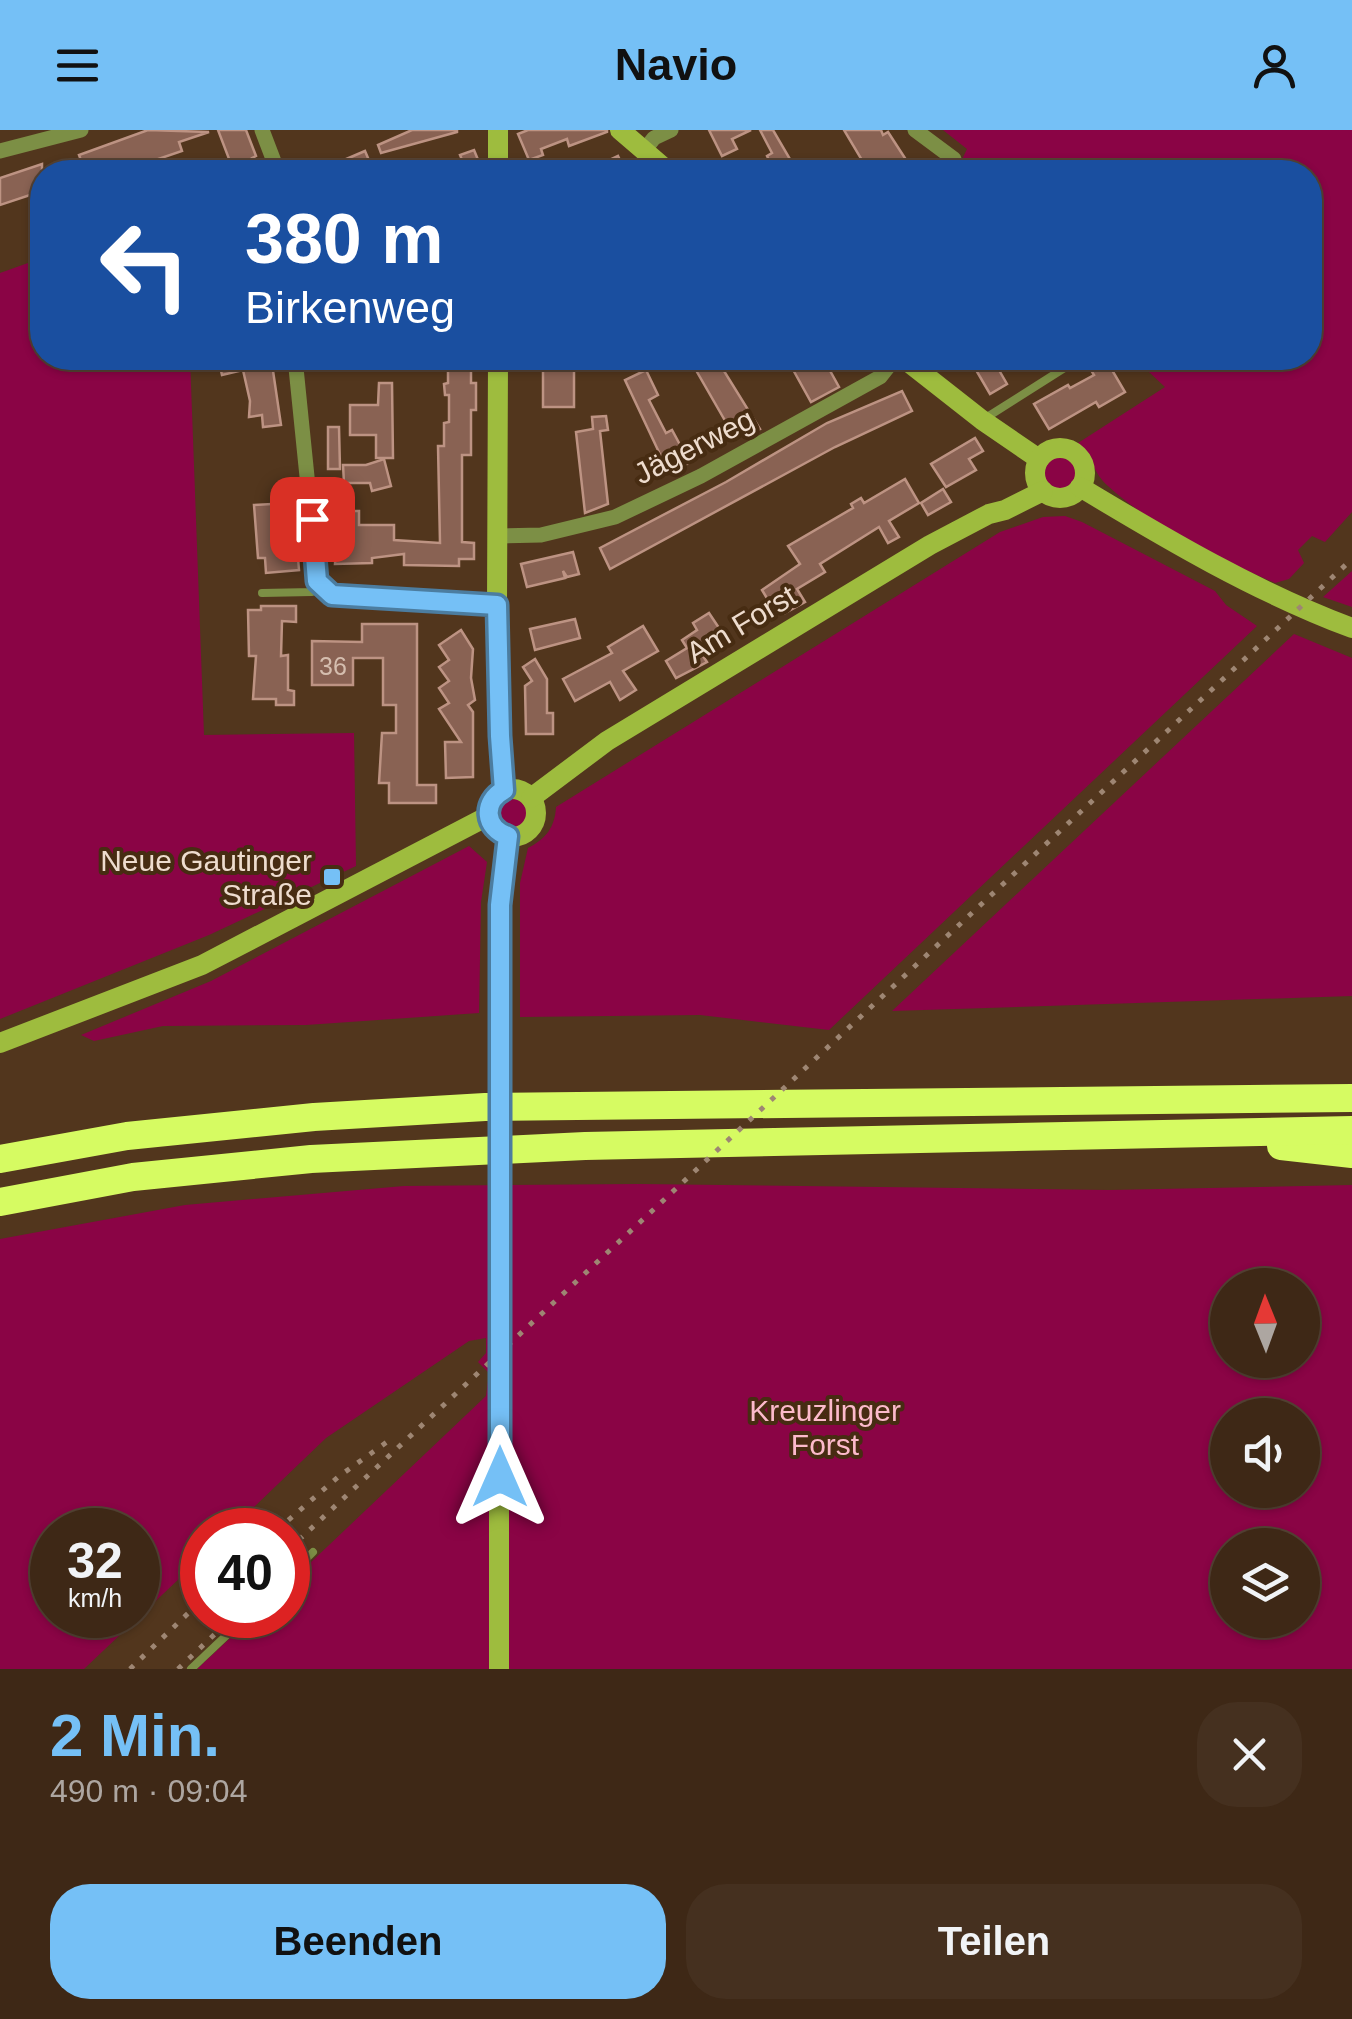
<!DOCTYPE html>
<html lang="de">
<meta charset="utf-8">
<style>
:root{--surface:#3e2816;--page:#45301f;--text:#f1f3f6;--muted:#ada6a1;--line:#574435;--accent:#75c0f6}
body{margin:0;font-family:Arial,sans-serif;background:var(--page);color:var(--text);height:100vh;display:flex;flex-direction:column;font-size:38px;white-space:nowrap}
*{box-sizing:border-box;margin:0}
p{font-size:32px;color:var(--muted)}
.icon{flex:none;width:55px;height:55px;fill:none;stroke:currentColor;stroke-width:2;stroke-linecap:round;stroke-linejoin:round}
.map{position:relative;height:1539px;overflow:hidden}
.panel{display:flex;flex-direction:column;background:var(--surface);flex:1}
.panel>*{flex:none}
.guide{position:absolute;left:30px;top:30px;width:1292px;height:210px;border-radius:40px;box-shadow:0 2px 8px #0004,0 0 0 2px var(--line);background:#1a4fa0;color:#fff;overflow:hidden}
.needle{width:65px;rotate:359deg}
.controls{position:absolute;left:1210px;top:1138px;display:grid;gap:20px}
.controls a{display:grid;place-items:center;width:110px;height:110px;border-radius:50%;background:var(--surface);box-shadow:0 2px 8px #0004,0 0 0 2px var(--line);font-size:50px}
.speed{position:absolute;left:30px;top:1378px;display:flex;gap:20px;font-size:50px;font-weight:700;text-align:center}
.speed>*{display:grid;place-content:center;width:130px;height:130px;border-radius:50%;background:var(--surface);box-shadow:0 2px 8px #0004,0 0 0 2px var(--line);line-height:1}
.speed small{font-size:25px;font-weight:400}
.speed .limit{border:15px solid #d22;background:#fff;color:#111}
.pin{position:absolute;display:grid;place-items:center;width:85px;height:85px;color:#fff;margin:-42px;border-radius:20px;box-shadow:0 5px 15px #0006}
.me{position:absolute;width:110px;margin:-55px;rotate:0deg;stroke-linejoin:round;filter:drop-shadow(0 0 8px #0008)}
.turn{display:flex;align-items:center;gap:35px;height:210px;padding:0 50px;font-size:45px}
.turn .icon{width:130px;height:130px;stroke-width:2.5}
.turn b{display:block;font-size:70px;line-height:85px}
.round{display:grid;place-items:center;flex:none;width:105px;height:105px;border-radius:40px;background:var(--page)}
.summary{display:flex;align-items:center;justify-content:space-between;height:170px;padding:0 50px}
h1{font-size:60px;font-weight:600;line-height:75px;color:var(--accent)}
.button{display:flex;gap:20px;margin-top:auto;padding:20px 50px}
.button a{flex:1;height:115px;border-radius:40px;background:var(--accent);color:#111;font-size:40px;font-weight:600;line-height:115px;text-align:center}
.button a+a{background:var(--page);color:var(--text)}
header{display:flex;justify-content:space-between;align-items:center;height:130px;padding:0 50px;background:var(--accent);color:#111;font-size:45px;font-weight:600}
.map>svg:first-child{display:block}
.green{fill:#8a0445;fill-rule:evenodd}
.building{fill:#896253;stroke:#bd9383;stroke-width:2.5}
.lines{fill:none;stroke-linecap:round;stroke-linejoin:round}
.lane{stroke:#7c8f45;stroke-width:8}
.street{stroke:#7c8f45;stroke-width:15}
.secondary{stroke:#9ebc3e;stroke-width:20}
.highway{stroke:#d6fb62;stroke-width:28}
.rail{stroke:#9e8673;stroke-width:5;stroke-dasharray:5 10;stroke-linecap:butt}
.secondary-bridge{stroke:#9ebc3e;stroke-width:20}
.route-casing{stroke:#4c7da0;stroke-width:25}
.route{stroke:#75c0f6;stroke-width:18}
.poi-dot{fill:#75c0f6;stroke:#472c12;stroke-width:4}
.labels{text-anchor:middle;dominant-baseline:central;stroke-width:8;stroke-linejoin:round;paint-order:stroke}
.number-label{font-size:25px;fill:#d5beaf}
.street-label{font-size:30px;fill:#eedcce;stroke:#472c12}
.poi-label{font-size:30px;fill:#eedcce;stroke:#472c12;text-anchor:end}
.park-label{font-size:30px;fill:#fcbacb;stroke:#472c12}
</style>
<header><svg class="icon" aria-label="menu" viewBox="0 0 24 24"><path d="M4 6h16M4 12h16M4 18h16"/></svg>Navio<svg class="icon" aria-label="person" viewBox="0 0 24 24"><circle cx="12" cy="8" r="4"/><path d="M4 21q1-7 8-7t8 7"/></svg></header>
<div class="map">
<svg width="1352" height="1539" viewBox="0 0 1352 1539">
<rect width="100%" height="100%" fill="#52361d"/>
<g class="green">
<path d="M943,0H1352V382L1325,412L1312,406L1298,420L1304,433L1289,449L1275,453C1218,428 1154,398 1108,356C1093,343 1092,326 1078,313L1165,257L1134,228H1310V42H956L967,19Z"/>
<path d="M42,128V228H190L204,605L354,603L356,736L209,805L0,889V143Z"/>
<circle cx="1060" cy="343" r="16"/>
<path d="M1065,386L1082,392L1215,461L1226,475L1257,496L829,900L700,885L520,887V753L528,718C546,709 555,697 556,677L1000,402L1043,387Z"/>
<path d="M1352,441V477L1323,467Z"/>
<path d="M1294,504L1352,528V866L892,881Z"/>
<circle cx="512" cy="683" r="15"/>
<path d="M469,716L487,732L481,772L479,883L306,895L163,896L94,911L81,905L211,851Z"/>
<path d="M638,1054L1109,1060L1352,1055V1539H197L255,1485H288V1454L486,1266L489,1243L478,1232L486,1223V1208L469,1211L326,1308L230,1400H202V1427L84,1539H0V1109L185,1075L404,1056ZM1228,1155H1302V1230H1228ZM1228,1285H1302V1360H1228ZM52,1400H138V1485H52ZM1228,1415H1302V1490H1228Z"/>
</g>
<g class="building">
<path d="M148,0L209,2L179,12L182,21L120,42H60L82,33L79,25Z"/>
<path d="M218,0H246L256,26L252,28L255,35L234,42Z"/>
<path d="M412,0H457V2L381,23L378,15Z"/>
<path d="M528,0H607V2L569,16L567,9L541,19L543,25L529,30L518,4Z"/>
<path d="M709,0H751L732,9L737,19L722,26Z"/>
<path d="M760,0H773L794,36L792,38L794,42H775L767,26L772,23Z"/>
<path d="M844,0H881L883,5L888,2L914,42H869Z"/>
<path d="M474,20L483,42H467L460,25Z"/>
<path d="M365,21L374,42H316Z"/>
<path d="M618,26L626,42H584Z"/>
<path d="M42,34V61L0,75V48Z"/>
<path d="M218,228H275L276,233L272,234L281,295L263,297L262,285L249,287L250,271L243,240L222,245Z"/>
<path d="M448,228H471V253H476V280H471V325H462V412L474,413V429H459V436L404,435V424L372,428V433L335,434L336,418L326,417L325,381H359V395H394V410L440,413L438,316H444V293L449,292V265H445L444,254L448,253Z"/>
<rect x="543" y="228" width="31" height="49"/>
<path d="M689,228H716L760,299L745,307L739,296L731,301Z"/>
<path d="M814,228H823L839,257L811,272L791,236Z"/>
<path d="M969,228H992L1007,254L990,264Z"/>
<path d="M1084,228H1105L1125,262L1099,277L1096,272L1049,299L1034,274L1068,255L1070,258L1094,245Z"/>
<path d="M646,240L658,265L649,270L666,303L672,300L685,324L683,326L687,334L674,340L670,332L665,335L625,250Z"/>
<path d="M379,253H392L393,328H376V305H350V275H378Z"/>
<path d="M902,261L912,281L835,317L610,439L600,418L726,352L827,293Z"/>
<path d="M606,286L608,300L600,301L608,374L585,383L576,302L593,299L592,287Z"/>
<path d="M328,297H339L340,339H328Z"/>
<path d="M975,308L983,321L969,329L976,340L946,357L931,334Z"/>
<path d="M384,329L391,356L372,361L370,353H344L343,335H366Z"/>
<path d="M905,349L919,373L889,391L899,407L888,413L879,397L820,434L825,442L797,459L805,472L785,483L781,475L774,480L762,460L800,434L788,416L853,378L851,374L861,368L864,373Z"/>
<path d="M943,359L951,372L928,385L921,373Z"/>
<path d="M290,373L292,428H298L299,440L266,443L265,428H258L254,375Z"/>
<path d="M573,422L579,444L567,447L563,441L565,448L527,457L521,434Z"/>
<path d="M261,476H296V492L282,491L281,526L288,525V560L294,561V575H276V569H253L256,526H249L248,480H261Z"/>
<path d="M709,483L725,507L701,523L707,532L676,548L666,531L687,518L682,510L697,500L693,493Z"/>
<path d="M575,489L580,508L535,520L530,499Z"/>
<path d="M362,494H417V655H436V673H389V653H379L382,603H396V575H383V528H353V555H312V511L362,512Z"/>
<path d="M643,496L658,521L623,541L636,560L620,570L610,552L575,571L563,549L612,523L608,517Z"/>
<path d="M461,500L473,519L471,548L475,570L468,575L473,582V647L446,648L445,612H461L439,579L449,573L439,558L449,551L439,537L449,530L439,515Z"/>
<path d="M535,529L547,549V583H553V604H526L525,556L532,551L523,537Z"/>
</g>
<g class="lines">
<g class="lane">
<path d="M984,289L1077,230"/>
<path d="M262,463L312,462L323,459"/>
<path d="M288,1447L313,1422"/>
<path d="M191,1539L248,1485"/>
</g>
<g class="street">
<path d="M262,0L278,42"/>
<path d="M915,0L954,29"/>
<path d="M0,21L81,0"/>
<path d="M643,22L654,8L671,0"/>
<path d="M295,228L318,455L336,466L497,475"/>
<path d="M499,406L541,405L615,387L701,346L880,247L895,228"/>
</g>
<g class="secondary">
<path d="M620,0L669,42"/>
<path d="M498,42V0"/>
<path d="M498,228L497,475L500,606L504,660"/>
<path d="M903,228L982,290L1039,329"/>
<circle cx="1060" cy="343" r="25"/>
<path d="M1080,357C1168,410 1256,462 1352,498"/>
<circle cx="512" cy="683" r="24"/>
<path d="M531,668L607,611L930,415L989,384L1005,380L1043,361"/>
<path d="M0,913L202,835L488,686"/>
<path d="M500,919V775L508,706"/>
<path d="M499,1539V1080"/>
</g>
<g class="highway">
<path d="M1281,1016L1352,1024"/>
<path d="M0,1029L127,1006L314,987L485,977L1352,968"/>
<path d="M0,1072L133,1047L311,1029L585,1016L1352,1000"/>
</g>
<g class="rail">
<path d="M277,1400L338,1347L391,1309"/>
<path d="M288,1420L1352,429"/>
<path d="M130,1539L202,1470"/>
<path d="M178,1539L235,1485"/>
</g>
<path class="secondary-bridge" d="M499,1080L500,919"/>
</g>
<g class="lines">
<g class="route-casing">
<path id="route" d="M312,389L317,451L332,465L497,475L500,606L504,660C482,672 484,698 508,706L500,775V1347"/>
</g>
<use href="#route" class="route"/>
</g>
<rect class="poi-dot" x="322" y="737" width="20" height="20" rx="5"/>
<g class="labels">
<g class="number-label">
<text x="333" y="536">36</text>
</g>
<g class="street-label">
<text transform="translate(694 316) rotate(-27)">Jägerweg</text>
<text transform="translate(741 494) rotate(-31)">Am Forst</text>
</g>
<g class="poi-label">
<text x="312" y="730">Neue Gautinger<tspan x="312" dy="34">Straße</tspan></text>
</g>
<g class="park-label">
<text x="825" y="1280">Kreuzlinger<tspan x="825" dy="34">Forst</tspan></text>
</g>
</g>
</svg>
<div class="controls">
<a><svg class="needle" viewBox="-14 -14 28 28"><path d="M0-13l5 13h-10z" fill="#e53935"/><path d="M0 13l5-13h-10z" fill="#ada6a1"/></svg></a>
<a><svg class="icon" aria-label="sound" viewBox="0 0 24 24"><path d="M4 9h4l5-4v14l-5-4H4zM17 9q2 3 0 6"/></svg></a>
<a><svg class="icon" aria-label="layers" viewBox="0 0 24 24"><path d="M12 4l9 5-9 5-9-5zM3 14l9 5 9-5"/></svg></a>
</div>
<div class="speed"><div>32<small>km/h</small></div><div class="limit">40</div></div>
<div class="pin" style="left:312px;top:389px;background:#d93025"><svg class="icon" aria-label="arrive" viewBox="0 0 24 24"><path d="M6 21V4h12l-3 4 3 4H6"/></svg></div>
<svg class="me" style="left:500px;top:1347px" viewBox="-20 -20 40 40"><path d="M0-17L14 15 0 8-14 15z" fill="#75c0f6" stroke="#fff" stroke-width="4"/></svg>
<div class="guide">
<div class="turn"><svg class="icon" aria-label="left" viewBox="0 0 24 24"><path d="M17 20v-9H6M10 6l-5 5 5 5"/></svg><div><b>380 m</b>Birkenweg</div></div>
</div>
</div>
<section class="panel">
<div class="summary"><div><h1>2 Min.</h1><p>490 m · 09:04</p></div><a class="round"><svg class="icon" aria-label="close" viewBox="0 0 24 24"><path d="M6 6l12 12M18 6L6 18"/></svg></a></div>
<div class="button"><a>Beenden</a><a>Teilen</a></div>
</section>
